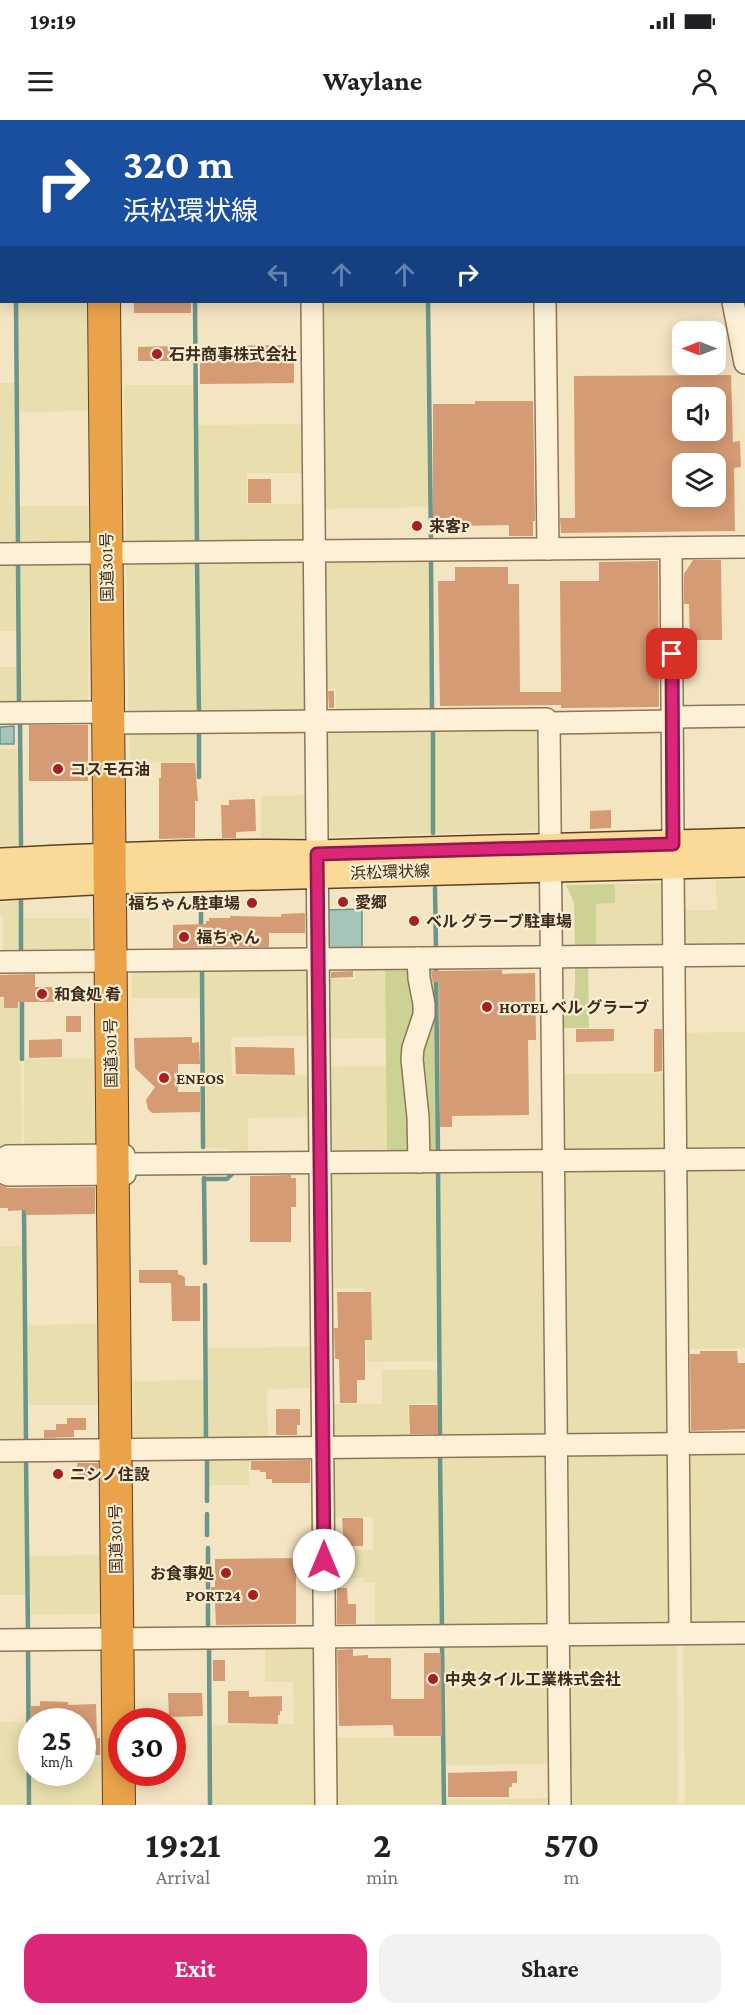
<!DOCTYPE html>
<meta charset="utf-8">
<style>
:root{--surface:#fff;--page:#f2f2f2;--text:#202124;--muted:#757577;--accent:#db2777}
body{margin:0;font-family:"Crimson Pro","Noto Sans JP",serif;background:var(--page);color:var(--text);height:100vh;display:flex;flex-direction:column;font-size:22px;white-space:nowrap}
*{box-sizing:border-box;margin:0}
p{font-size:20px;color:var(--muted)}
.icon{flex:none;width:33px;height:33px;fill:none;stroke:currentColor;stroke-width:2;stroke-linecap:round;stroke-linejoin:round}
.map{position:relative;height:1685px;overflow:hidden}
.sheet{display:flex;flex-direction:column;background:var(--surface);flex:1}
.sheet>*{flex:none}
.guide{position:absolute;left:0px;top:0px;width:746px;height:183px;box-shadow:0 3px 15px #0003;background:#1a4fa0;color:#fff;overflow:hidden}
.needle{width:39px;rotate:270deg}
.fabs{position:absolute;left:672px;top:201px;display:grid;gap:12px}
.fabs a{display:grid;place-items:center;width:54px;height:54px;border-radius:12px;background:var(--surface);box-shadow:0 3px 15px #0003;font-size:30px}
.speed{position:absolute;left:18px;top:1588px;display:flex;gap:12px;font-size:30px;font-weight:700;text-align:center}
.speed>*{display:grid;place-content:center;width:78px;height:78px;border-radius:50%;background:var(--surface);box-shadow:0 3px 15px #0003;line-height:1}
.speed small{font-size:15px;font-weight:400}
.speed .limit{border:9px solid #d22;background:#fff;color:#111}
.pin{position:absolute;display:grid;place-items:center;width:51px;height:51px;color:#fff;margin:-26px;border-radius:12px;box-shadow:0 3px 9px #0006}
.me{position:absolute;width:66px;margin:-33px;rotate:0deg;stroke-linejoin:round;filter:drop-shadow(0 0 4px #0008)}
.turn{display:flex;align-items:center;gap:21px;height:126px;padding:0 24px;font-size:27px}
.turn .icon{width:78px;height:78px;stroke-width:2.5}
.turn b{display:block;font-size:42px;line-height:51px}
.lanes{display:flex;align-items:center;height:57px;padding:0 24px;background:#0003;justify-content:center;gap:30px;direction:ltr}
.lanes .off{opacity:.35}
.eta{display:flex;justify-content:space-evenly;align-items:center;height:102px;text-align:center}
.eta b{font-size:36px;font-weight:700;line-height:42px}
.button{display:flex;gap:12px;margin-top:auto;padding:12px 24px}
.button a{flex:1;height:69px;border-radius:18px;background:var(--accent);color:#fff;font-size:24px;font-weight:700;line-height:69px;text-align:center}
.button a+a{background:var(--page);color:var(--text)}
.status{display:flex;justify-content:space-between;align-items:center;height:42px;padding:0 30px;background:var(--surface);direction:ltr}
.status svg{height:16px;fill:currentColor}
header{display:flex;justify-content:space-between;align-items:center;height:78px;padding:0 24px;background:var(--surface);font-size:27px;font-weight:700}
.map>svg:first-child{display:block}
.farmland{fill:#e9dfae}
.green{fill:#cbd294}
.water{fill:#a5c5bb;stroke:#6a958a;stroke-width:1.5}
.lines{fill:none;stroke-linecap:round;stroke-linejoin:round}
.stream{stroke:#6a958a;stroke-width:4.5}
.building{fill:#d59b74;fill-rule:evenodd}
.minor-casing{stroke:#8f7457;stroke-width:24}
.major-casing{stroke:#5c422b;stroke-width:30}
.highway-casing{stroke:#5c422b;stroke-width:34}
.minor{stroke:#fcf1d6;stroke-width:21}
.major{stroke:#fada96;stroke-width:27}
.highway{stroke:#eba34a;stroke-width:32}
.route-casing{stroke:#8e194d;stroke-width:15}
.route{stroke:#db2777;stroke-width:10}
.poi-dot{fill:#a52022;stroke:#f9eed2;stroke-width:2}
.labels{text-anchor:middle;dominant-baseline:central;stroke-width:4.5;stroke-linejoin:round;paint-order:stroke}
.poi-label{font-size:16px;font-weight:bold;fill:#3d2c1d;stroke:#f9eed2;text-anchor:start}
.street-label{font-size:16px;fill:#3d2c1d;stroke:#f9eed2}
</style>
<div class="status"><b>19:19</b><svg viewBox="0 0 49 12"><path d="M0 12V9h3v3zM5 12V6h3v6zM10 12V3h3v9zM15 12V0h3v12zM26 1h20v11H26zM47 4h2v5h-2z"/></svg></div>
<header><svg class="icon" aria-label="menu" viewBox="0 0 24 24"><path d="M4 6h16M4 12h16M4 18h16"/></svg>Waylane<svg class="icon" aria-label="person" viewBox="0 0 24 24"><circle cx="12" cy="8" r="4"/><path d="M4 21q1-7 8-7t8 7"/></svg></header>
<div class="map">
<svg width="745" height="1685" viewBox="0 0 745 1685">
<rect width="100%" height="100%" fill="#f3e4c2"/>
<g class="farmland">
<path d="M17,182H87L88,291L18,292Z"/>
<path d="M316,182H427L429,387L318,389Z"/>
<path d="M0,263H15L17,428H0Z"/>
<path d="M124,265H195L196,426H126Z"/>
<path d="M309,304V353H247V384H310V425L198,426L197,305Z"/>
<path d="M19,386H88L89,427L19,428Z"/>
<path d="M430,437L431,592L336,593V569L320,568L319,438Z"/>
<path d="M310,438L312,593L200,594L198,439Z"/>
<path d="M196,439L198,594L128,595L126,440Z"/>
<path d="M89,440L88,588L21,589L19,441Z"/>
<rect x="0" y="441" width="17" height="70"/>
<rect x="0" y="547" width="18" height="42"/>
<path d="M545,603L546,711L434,714L433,604Z"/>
<path d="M431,604L432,714L322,717L321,605Z"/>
<path d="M198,606V642L130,643L129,607Z"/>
<path d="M0,629H18L19,725L0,726Z"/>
<path d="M312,675L313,717L261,718V676Z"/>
<path d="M745,759V831H678L677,790H717L716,760Z"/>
<path d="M668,763V831L596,832V784L614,783L615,764Z"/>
<path d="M19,781L20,838H3V798L1,797L0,782Z"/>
<path d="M22,798H90L91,837L23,838Z"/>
<path d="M355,843H385L386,918L323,919V859H355Z"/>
<path d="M314,844L315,916L231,917L232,956L315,955V997L248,998V1037H238L228,1028H205L203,845Z"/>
<rect x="132" y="845" width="69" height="33"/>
<path d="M0,878H20L22,1030H0Z"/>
<path d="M745,912V1032H680L679,913Z"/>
<path d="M93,938L96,1025L24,1030V939Z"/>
<path d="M386,946L387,1035L324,1036V947Z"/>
<path d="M670,953V1033L558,1034L557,954Z"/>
<path d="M745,1044V1228L682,1229L680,1045Z"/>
<path d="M670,1045L673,1320L560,1321L558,1046Z"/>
<path d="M549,1046L552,1321L442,1322L439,1047Z"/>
<path d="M437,1047L438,1241L367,1242V1198H364V1168H326L325,1048Z"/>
<path d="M0,1126H23L25,1326H0Z"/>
<path d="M98,1204V1285H27L26,1205Z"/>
<path d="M317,1227L318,1268L267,1269L268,1324H208L207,1228Z"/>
<path d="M439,1249V1283L408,1284L409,1322L327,1323V1284H382V1250Z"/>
<path d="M205,1260V1324L134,1325L133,1261Z"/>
<path d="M683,1328H745V1507L684,1508Z"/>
<path d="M673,1329L675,1508L562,1509L561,1330Z"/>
<path d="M552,1330L554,1509L443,1510L442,1331Z"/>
<path d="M439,1331L441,1510L375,1511V1463L363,1462V1458L328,1459V1430H373V1397H328L327,1332Z"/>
<rect x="208" y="1333" width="41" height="32"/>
<path d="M0,1335H25L26,1475H0Z"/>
<path d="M100,1435L101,1494L29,1495L28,1436Z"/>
<path d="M554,1520L555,1644L444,1645L443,1521Z"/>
<path d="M745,1521V1685H685L683,1522Z"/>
<path d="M320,1522L322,1685H211L210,1605L294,1604L293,1562H265V1523Z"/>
<path d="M677,1522L678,1685H567L566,1523Z"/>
<path d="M0,1602H27L28,1685H0Z"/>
<path d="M442,1617L443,1685H331L330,1618Z"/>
<path d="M30,1641L32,1653H82L83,1641H102L103,1685H31Z"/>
<path d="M555,1678V1685H445V1679Z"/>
</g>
<g class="green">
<path d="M615,764V783L596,784V832L575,829L574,783L566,765Z"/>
<path d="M588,841L589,908H557V905C578,886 575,871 575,844Z"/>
<path d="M435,842L436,1035H387L385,843Z"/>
</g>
<g class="water">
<path d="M14,606V624H0V607Z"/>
<path d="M362,789V829L325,830V790Z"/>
</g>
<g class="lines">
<g class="stream">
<path d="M16,182L18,428"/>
<path d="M195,182L197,425"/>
<path d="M428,182L431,422"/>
<path d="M431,438L432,594"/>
<path d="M197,440L199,596"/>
<path d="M18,441L19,588"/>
<path d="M20,599L21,725"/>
<path d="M433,605V713"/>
<path d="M199,609V657"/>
<path d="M435,768L436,831"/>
<path d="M21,781V835"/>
<path d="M201,793V808"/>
<path d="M436,843L438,1036"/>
<path d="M202,846L203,1027"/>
<path d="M22,877V939"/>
<path d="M438,1047L440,1320"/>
<path d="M204,1058L205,1143"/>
<path d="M204,1059H227L236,1050"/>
<path d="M24,1085L26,1325"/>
<path d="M205,1165L206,1324"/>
<path d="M440,1331L442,1509"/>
<path d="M207,1336V1381"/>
<path d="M26,1337L28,1514"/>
<path d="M207,1394V1415"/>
<path d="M208,1428V1468"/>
<path d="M208,1481V1511"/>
<path d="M442,1522L444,1685"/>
<path d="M209,1524L210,1685"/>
<path d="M28,1525L29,1685"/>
</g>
</g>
<g class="building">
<rect x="134" y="182" width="57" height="11"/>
<path d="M294,225V263L200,264V243H205L204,226Z"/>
<path d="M176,226V241H138V227Z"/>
<path d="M731,255L733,322L740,321L741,347L734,348L735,411L561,413L560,398H575L574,256ZM682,278H716V310H682ZM682,344H716V376H682Z"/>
<path d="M475,281H533L535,401H533V416H509V405L462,406V408H446V404H433V284H475Z"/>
<rect x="248" y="359" width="23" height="24"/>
<path d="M693,440H721L722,520H690L689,484H684V454Z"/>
<path d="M658,441L659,587L561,588V585L440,586L438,461H455V447H508V464H519L520,572H561L560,461H599V442Z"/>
<path d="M328,571H334V588H329Z"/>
<rect x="29" y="605" width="59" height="56"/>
<path d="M161,643H195L198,681H195V718L159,719V658H161Z"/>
<path d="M255,679L256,711L236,712V718H222L221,685H229V680Z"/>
<path d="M611,690V708L590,709V691Z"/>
<path d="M305,793V813H269V827L173,828V805L206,804V801H209V798H230V796L281,797V794Z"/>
<path d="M502,850V854L535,853L536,920H528L529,995L452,996V1007H440L439,862H433L431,851Z"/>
<path d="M353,851V857L331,858V852Z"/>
<path d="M35,854V867H52V870H54V882H18V888H4V877H0V855Z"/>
<rect x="66" y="896" width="15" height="16"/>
<path d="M576,909H614V921L576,922Z"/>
<path d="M654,909H662V951L654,952Z"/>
<path d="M192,917V923L199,922L200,944H178V972H200V992L152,993L148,989L146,980L155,967L135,948L134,918Z"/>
<path d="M62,919V937L29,938V920Z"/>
<path d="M235,927L294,928L295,955L236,954Z"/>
<path d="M291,1055V1058H296V1087H291V1122H250V1056Z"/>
<path d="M0,1065L8,1068L95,1067V1094L26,1095L25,1090L8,1091V1088H0Z"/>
<path d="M139,1150H178V1154L185,1157V1166H200V1201H172L171,1163H139Z"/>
<path d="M337,1172H371L372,1220H365V1260H357V1283H340L339,1239H335L334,1208H338Z"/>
<path d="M700,1231H737L738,1243H745V1309L691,1311L690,1234H700Z"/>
<path d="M409,1285H438V1314H410Z"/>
<path d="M276,1289H300V1305H297V1315H276Z"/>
<path d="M67,1298H86V1310H74V1317L44,1318V1310H56V1304H67Z"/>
<path d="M310,1340V1363H272V1359H266V1352H260V1350H251V1341Z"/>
<rect x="77" y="1343" width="21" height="14"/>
<path d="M342,1398H363V1426H344Z"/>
<path d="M301,1438V1452H296V1504L216,1505L215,1482H211V1467H215V1439Z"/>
<path d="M337,1468H347L348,1484H356V1504H337Z"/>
<path d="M353,1529V1536L368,1535V1538H391V1579H424V1533H441L442,1616H394L393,1605L339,1606L337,1530Z"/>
<rect x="213" y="1540" width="12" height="21"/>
<path d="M228,1571H249V1577L282,1576V1591H280V1595H278V1604L228,1603Z"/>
<path d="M168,1573H202L203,1596L169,1597Z"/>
<path d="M40,1581L68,1582V1585L96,1584L97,1618H100V1635H82V1602H31V1586H40Z"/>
<path d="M517,1651V1663H512V1667H509V1677H448V1653Z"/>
</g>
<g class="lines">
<g class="minor-casing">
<g id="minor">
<path d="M0,0H17"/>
<path d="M310,0V2"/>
<path d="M452,0L455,2"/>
<path d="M689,0V2"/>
<path d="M532,2L533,0"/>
<path d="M744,100H745"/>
<path d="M0,135H2"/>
<path d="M312,182L326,1685"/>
<path d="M545,182L548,429"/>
<path d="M733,182L745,243"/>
<path d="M671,428L673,724"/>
<path d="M0,434L745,427"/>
<path d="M0,593L108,592"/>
<path d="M673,597L745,596"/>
<path d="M108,603L546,599L549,603L672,601"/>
<path d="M549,603L560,1685"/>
<path d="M673,745L680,1513"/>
<path d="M418,838L419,858L424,884V895L413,928L412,939L418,997L419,1042"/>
<path d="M0,842L745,835"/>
<path d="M0,1040L8,1036L124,1035"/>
<path d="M133,1044L745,1039"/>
<path d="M0,1051L8,1055L125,1054"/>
<path d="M0,1331L745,1323"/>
<path d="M0,1520L745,1513"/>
</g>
</g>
<g class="major-casing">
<g id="major">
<path d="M0,742C106,737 211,732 317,734L745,722"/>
<path d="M0,766L110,760L745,743"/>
</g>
</g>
<g class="highway-casing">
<g id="highway">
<path d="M102,0V2"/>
<path d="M104,182L119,1685"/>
</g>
</g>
<use href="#minor" class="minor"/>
<use href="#major" class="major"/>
<use href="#highway" class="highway"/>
</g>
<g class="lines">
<g class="route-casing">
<path id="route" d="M324,1440L317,734L673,724L672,534"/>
</g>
<use href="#route" class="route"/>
</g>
<g class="poi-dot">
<circle cx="157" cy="234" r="6"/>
<circle cx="417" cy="406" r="6"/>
<circle cx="58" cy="649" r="6"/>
<circle cx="343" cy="782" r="6"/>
<circle cx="252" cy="783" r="6"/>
<circle cx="414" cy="801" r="6"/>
<circle cx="184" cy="817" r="6"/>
<circle cx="42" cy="874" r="6"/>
<circle cx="487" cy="887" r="6"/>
<circle cx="164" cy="958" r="6"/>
<circle cx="58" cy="1354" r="6"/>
<circle cx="226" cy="1453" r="6"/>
<circle cx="253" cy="1475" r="6"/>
<circle cx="433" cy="1559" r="6"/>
</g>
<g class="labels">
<g class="poi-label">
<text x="169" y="234">石井商事株式会社</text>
<text x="429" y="406">来客P</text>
<text x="70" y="649">コスモ石油</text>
<text x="355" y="782">愛郷</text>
<text x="240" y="783" text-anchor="end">福ちゃん駐車場</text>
<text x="426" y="801">ベル グラーブ駐車場</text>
<text x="196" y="817">福ちゃん</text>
<text x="54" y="874">和食処 肴</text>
<text x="499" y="887">HOTEL ベル グラーブ</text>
<text x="176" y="958">ENEOS</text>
<text x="70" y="1354">ニシノ住設</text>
<text x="214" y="1453" text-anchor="end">お食事処</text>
<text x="241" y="1475" text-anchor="end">PORT24</text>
<text x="445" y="1559">中央タイル工業株式会社</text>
</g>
<g class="street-label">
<text transform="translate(107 447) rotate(-91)">国道301号</text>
<text transform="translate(390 752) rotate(-2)">浜松環状線</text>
<text transform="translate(111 933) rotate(-91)">国道301号</text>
<text transform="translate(116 1419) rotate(-91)">国道301号</text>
</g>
</g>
</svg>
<div class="fabs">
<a><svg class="needle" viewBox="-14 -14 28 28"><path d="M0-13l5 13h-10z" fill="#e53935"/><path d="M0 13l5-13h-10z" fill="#757577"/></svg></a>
<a><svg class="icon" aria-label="sound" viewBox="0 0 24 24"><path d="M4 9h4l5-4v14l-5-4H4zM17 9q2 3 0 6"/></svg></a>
<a><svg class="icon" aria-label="layers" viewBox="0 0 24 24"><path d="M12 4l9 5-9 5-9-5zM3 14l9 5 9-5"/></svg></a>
</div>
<div class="speed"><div>25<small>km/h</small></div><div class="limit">30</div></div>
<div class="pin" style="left:672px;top:534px;background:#d93025"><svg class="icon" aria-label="arrive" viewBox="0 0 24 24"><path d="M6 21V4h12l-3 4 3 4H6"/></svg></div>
<svg class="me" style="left:324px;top:1440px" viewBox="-20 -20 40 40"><circle r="19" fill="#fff"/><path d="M0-13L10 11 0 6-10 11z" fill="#db2777"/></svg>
<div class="guide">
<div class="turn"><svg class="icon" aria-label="right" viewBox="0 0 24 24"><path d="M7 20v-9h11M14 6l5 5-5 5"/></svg><div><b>320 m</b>浜松環状線</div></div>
<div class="lanes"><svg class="icon off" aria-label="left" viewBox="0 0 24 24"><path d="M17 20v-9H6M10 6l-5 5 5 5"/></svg><svg class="icon off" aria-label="ahead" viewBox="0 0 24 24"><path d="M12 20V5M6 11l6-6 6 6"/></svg><svg class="icon off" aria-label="ahead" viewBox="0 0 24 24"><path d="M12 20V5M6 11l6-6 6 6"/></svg><svg class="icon" aria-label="right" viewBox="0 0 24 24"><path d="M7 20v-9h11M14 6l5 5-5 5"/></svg></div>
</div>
</div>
<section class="sheet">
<div class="eta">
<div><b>19:21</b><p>Arrival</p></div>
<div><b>2</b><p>min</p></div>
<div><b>570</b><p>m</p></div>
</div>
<div class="button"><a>Exit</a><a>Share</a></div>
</section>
